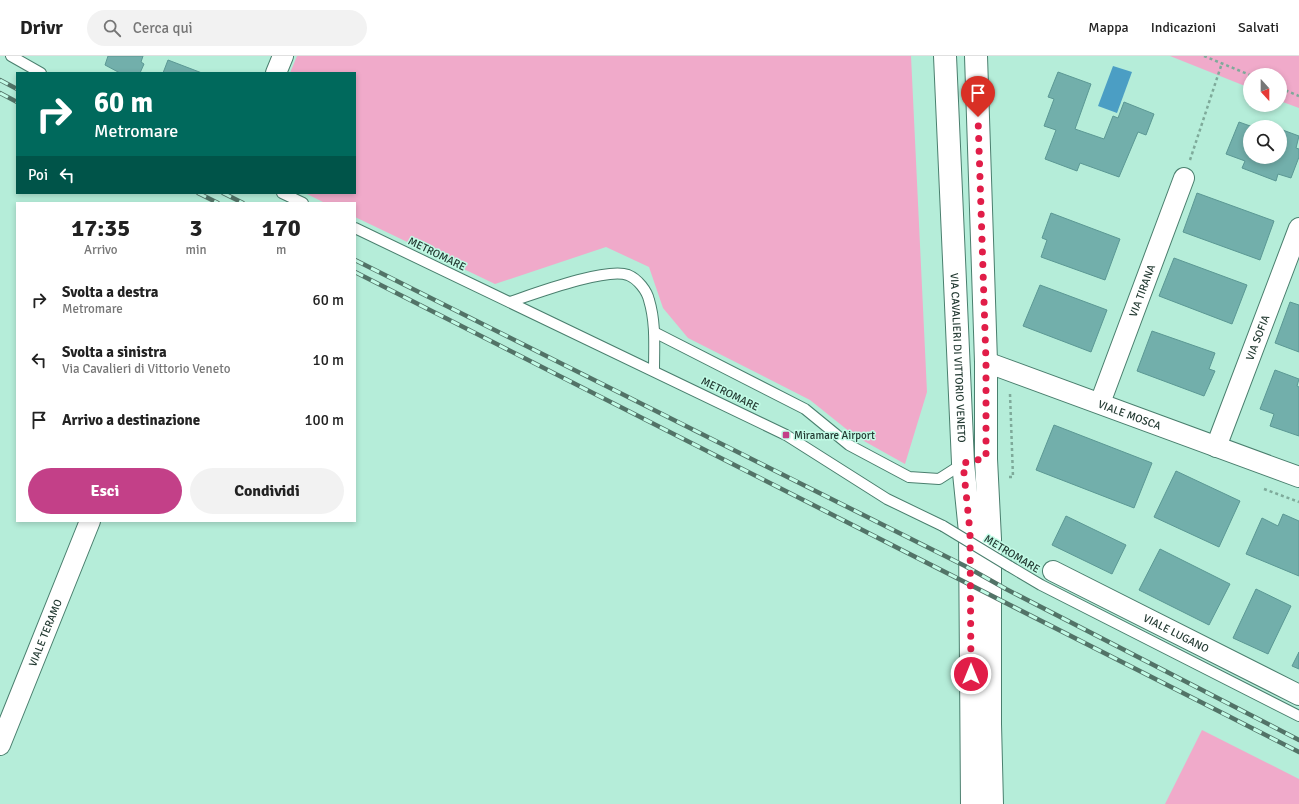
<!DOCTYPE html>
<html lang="it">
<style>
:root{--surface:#fff;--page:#f2f2f2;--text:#222;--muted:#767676;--line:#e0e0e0;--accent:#c34088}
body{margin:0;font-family:Signika,sans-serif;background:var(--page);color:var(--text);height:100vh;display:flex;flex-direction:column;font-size:15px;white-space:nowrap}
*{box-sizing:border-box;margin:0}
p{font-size:13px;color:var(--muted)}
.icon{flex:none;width:22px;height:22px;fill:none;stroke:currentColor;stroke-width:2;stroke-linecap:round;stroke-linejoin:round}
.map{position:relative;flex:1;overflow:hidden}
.side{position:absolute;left:16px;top:146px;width:340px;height:320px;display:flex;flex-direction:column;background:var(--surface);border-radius:0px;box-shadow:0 2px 6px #0003}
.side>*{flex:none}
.guide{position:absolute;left:16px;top:16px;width:340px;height:122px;border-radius:0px;box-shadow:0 2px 6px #0003;background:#00695c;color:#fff;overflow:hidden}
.needle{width:26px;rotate:159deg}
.fabs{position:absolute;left:1243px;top:12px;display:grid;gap:8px}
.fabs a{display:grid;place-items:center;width:44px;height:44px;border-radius:50%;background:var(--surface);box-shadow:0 2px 6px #0003;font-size:20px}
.pin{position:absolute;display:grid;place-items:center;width:34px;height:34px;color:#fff;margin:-41px -17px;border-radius:50% 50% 50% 0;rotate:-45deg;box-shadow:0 0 4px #0007}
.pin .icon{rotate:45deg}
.me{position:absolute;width:44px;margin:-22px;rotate:0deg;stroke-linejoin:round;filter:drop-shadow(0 0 3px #0008)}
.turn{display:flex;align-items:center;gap:14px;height:84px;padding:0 12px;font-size:18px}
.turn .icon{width:52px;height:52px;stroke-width:2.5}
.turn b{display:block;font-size:28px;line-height:34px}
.then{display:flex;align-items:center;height:38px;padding:0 12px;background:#0003;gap:8px;font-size:15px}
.eta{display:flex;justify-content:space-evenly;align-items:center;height:68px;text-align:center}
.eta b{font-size:24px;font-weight:700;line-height:28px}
.button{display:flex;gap:8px;margin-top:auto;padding:8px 12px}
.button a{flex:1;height:46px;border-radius:24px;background:var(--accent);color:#fff;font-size:16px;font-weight:700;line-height:46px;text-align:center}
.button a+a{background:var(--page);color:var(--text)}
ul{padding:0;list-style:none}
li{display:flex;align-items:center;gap:12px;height:60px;padding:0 12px}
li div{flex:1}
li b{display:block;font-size:15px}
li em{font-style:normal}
header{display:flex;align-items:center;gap:24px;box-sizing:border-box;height:56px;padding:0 20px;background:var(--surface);border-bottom:1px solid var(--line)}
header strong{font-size:19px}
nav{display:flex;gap:22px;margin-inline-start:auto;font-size:14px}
.search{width:280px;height:36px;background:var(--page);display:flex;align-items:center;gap:10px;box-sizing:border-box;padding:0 14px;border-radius:22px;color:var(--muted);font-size:15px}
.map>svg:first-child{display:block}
.green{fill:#f0aaca}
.water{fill:#4b9ec4}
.building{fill:#72afab;stroke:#5b9894}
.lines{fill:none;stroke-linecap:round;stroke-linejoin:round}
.lane-casing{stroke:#4a7f6e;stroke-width:12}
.street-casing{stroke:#4a7f6e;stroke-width:22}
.secondary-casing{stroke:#4a7f6e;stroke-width:24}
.path{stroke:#7eaa9a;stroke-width:2.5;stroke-dasharray:3 3;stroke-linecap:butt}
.lane{stroke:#fff;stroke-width:10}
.street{stroke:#fff;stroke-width:20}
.secondary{stroke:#fff;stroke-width:22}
.rail-casing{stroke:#527367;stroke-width:4.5}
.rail{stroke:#c2fbe6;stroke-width:3;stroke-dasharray:9;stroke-linecap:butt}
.lane-bridge-casing{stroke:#4a7f6e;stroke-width:12;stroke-linecap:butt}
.lane-bridge{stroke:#fff;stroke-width:10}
.route{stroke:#e11d48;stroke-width:7;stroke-dasharray:0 12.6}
.poi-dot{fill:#c34088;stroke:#c2fbe6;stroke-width:1.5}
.labels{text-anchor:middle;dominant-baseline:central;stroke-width:3;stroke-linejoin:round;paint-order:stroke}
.street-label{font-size:11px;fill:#233a32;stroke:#c2fbe6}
.poi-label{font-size:11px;fill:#233a32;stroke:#c2fbe6;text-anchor:start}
</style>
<header>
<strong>Drivr</strong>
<div class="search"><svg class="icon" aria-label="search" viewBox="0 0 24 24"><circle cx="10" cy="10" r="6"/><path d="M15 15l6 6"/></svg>Cerca qui</div>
<nav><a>Mappa</a><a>Indicazioni</a><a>Salvati</a></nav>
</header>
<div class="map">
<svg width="1299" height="748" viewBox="0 0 1299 748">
<rect width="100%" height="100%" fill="#b5edd9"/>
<g class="green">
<path d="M297,0H911L927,336L905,408L855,380L810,344L688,282L663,252L649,211L606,191L495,228L355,161V147H325L305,137H355V17H290Z"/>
<path d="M1170,0H1299V52L1280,45V19H1250V32Z"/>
<path d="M1202,674L1299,723V748H1165Z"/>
</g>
<path class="water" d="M1113,10L1132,16L1117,57L1098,50Z"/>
<g class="building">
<path d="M108,0H143L141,6L144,8L140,17H120L105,9Z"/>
<path d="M168,4L202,17H163Z"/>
<path d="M1058,16L1091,28L1075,73L1104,83L1113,60L1118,62L1124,46L1154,58L1146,79L1138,76L1119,121L1080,107L1077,115L1045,103L1056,74L1044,70L1054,43L1048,41Z"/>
<path d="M1239,66L1253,71H1250V101H1280V73L1299,80L1296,92L1299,93V101L1291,122L1278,118L1276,125L1242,112L1245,105L1226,98Z"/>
<path d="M1197,137L1274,165L1260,204L1183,176Z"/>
<path d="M1051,157L1120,183L1105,224L1041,201L1047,184L1042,182Z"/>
<path d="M1174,202L1247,229L1232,268L1159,240Z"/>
<path d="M1040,229L1107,254L1091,296L1023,270Z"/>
<path d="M1290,246L1299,249V296L1275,287Z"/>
<path d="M1152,275L1215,297L1209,313L1215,315L1204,340L1137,315Z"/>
<path d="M1275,314L1299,323L1297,330L1299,331V380L1270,370L1274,358L1260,353Z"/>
<path d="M1054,369L1152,407L1134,452L1036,414Z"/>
<path d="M1176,415L1240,445L1219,491L1154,461Z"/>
<path d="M1283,458L1299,465V520L1246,498L1262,462L1278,470Z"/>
<path d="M1066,460L1126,489L1112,518L1052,489Z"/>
<path d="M1160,493L1230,528L1209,569L1139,534Z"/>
<path d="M1256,533L1291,550L1268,598L1233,582Z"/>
<path d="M1299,596V613L1292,610Z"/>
</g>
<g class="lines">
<g class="lane-casing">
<g id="lane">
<path d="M11,0L41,17"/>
<path d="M282,137L303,147"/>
<path d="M355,172L786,379L887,443L943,470"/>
<path d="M510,246C534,238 606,211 628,219C638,223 647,235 649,244C656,267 654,291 654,315"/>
<path d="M654,276L805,353L849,389L909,421L939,423L964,407"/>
<path d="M1009,510L1041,529L1299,660"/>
</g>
</g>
<g class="street-casing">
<g id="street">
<path d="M276,17L283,0"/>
<path id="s1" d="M986,306L1299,421"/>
<path id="s2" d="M1100,347L1184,122"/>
<path id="s3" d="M1216,391L1299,172"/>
<path id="s4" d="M1053,515L1299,639"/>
<path id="s5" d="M0,689L90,465"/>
</g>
</g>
<g class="secondary-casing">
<g id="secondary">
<path id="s6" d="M945,0L963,407L970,476L972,748"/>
<path d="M976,0L986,306V403L990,483V668L992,748"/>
</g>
</g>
<g class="path">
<path d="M1204,0L1250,19"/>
<path d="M1280,32L1299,40"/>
<path d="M1190,104L1222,7"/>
<path d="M1009,421H1013L1010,338"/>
<path d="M1264,433L1299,446"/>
</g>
<use href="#lane" class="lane"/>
<use href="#street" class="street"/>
<use href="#secondary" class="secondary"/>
<g class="rail-casing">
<g id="rail">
<path d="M0,24L17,33"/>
<path d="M0,37L17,46"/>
<path d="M198,137L218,147"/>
<path d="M223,137L243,147"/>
<path d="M355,204L965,510L1006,533L1299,684"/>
<path d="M355,216L1299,696"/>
</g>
</g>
<use href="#rail" class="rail"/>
<g class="lane-bridge-casing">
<path id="lane-bridge" d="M943,470L1009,510"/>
</g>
<use href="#lane-bridge" class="lane-bridge"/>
</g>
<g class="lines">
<path class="route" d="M971,618L970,476L963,407L986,402V306L978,61"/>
</g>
<rect class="poi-dot" x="782" y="375" width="8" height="8" rx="2"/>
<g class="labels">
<g class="street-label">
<text transform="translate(437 198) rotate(26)">METROMARE</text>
<text stroke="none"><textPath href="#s2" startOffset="120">VIA TIRANA</textPath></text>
<text stroke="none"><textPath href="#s3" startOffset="117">VIA SOFIA</textPath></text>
<text stroke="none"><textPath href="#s6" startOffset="302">VIA CAVALIERI DI VITTORIO VENETO</textPath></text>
<text transform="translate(730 338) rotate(26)">METROMARE</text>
<text stroke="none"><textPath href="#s1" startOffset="153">VIALE MOSCA</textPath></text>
<text transform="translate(1012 498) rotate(31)">METROMARE</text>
<text stroke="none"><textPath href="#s5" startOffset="121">VIALE TERAMO</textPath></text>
<text stroke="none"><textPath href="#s4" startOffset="138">VIALE LUGANO</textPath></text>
</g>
<g class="poi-label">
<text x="794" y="379">Miramare Airport</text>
</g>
</g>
</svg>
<div class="fabs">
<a><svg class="needle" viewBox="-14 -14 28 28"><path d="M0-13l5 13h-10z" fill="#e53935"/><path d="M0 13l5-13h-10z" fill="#767676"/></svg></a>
<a><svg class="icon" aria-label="search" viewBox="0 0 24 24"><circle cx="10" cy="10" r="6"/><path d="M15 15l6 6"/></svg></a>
</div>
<div class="pin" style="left:978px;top:61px;background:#d93025"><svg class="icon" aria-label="arrive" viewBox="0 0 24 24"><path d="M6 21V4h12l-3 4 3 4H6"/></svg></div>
<svg class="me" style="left:971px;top:618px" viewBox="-20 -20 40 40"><circle r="17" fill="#e11d48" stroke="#fff" stroke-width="3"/><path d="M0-11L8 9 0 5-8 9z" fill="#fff"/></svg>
<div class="guide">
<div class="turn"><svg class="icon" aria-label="right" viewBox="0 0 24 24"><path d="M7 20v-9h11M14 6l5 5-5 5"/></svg><div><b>60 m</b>Metromare</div></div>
<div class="then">Poi<svg class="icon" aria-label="left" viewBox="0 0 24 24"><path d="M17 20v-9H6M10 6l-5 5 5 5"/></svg></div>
</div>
<section class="side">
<div class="eta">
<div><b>17:35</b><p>Arrivo</p></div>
<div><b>3</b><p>min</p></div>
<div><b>170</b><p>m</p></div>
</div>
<ul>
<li><svg class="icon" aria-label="right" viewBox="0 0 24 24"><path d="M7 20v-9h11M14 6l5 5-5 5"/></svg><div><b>Svolta a destra</b><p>Metromare</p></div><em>60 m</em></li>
<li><svg class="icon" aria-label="left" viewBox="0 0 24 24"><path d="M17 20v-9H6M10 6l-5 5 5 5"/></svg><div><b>Svolta a sinistra</b><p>Via Cavalieri di Vittorio Veneto</p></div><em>10 m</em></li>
<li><svg class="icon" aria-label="arrive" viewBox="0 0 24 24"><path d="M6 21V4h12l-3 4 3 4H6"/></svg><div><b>Arrivo a destinazione</b></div><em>100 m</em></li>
</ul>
<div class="button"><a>Esci</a><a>Condividi</a></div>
</section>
</div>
